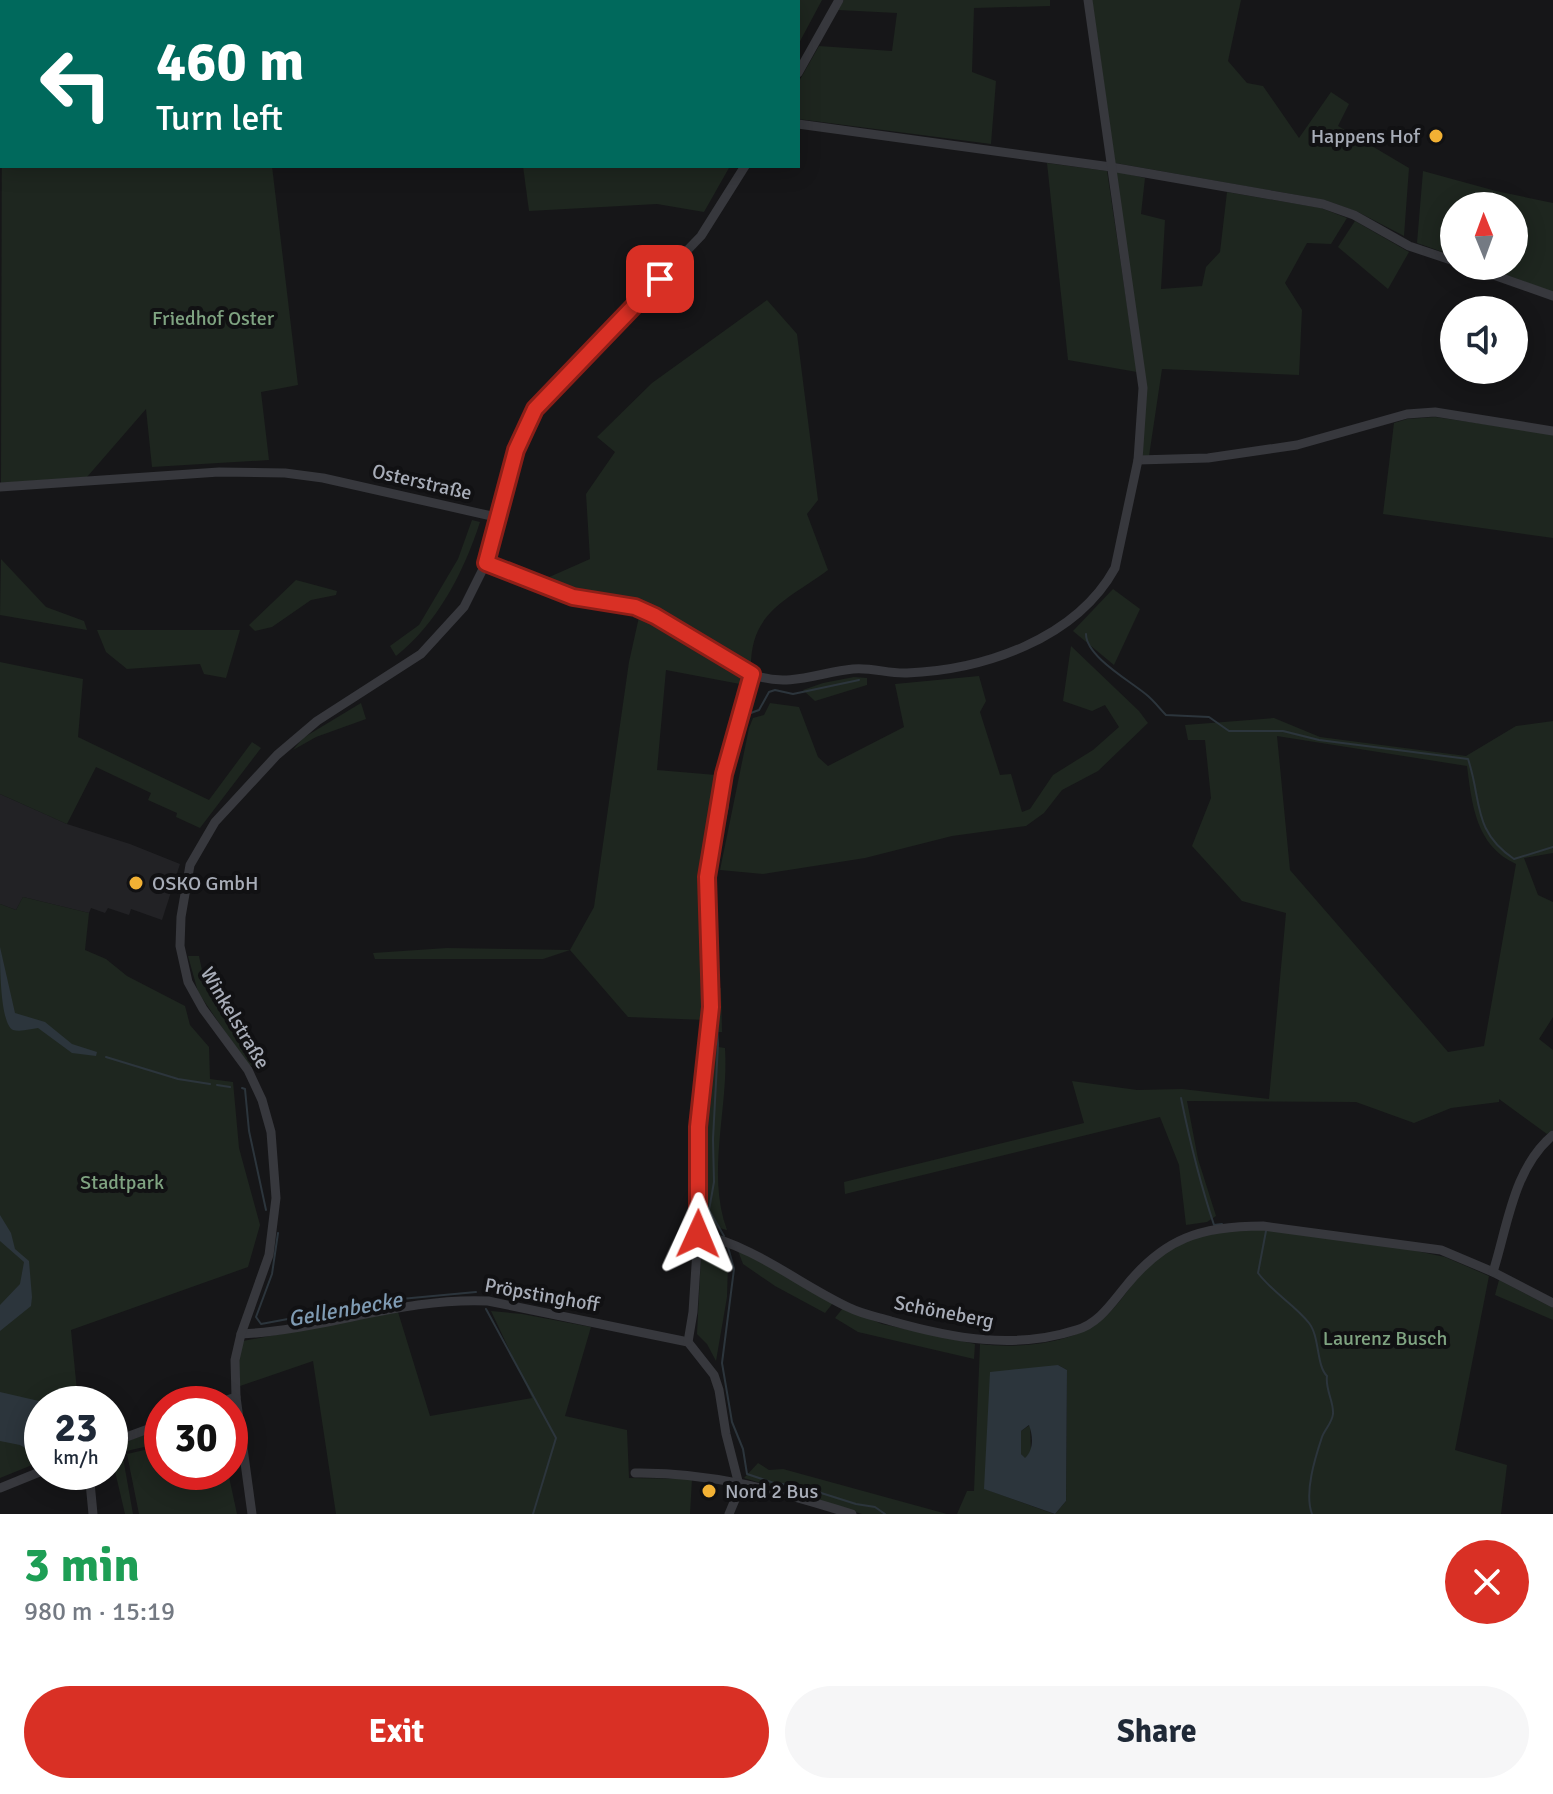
<!DOCTYPE html>
<meta charset="utf-8">
<style>
:root{--surface:#fff;--page:#f6f6f7;--text:#1f2937;--muted:#747a83;--accent:#d93025}
body{margin:0;font-family:Signika,sans-serif;background:var(--page);color:var(--text);height:100vh;display:flex;flex-direction:column;font-size:30px;white-space:nowrap}
*{box-sizing:border-box;margin:0}
p{font-size:26px;color:var(--muted)}
.icon{flex:none;width:44px;height:44px;fill:none;stroke:currentColor;stroke-width:2;stroke-linecap:round;stroke-linejoin:round}
.map{position:relative;height:1514px;overflow:hidden}
.drawer{display:flex;flex-direction:column;background:var(--surface);flex:1}
.drawer>*{flex:none}
.top-card{position:absolute;left:0px;top:0px;width:800px;height:168px;box-shadow:0 4px 20px #0003;background:#00695c;color:#fff;overflow:hidden}
.needle{width:52px;rotate:359deg}
.buttons{position:absolute;left:1440px;top:192px;display:grid;gap:16px}
.buttons a{display:grid;place-items:center;width:88px;height:88px;border-radius:50%;background:var(--surface);box-shadow:0 4px 20px #0003;font-size:40px}
.speed{position:absolute;left:24px;top:1386px;display:flex;gap:16px;font-size:40px;font-weight:700;text-align:center}
.speed>*{display:grid;place-content:center;width:104px;height:104px;border-radius:50%;background:var(--surface);box-shadow:0 4px 20px #0003;line-height:1}
.speed small{font-size:20px;font-weight:400}
.speed .limit{border:12px solid #d22;background:#fff;color:#111}
.pin{position:absolute;display:grid;place-items:center;width:68px;height:68px;color:#fff;margin:-34px;border-radius:16px;box-shadow:0 4px 12px #0006}
.me{position:absolute;width:88px;margin:-44px;rotate:1deg;stroke-linejoin:round;filter:drop-shadow(0 0 6px #0008)}
.turn{display:flex;align-items:center;gap:28px;height:168px;padding:0 24px;font-size:36px}
.turn .icon{width:104px;height:104px;stroke-width:2.5}
.turn b{display:block;font-size:56px;line-height:68px}
.round{display:grid;place-items:center;flex:none;width:84px;height:84px;border-radius:42px;background:var(--page)}
.overview{display:flex;align-items:center;justify-content:space-between;height:136px;padding:0 24px}
h1{font-size:48px;font-weight:700;line-height:60px;color:#1e9e55}
.action{display:flex;gap:16px;margin-top:auto;padding:16px 24px}
.action a{flex:1;height:92px;border-radius:48px;background:var(--accent);color:#fff;font-size:32px;font-weight:700;line-height:92px;text-align:center}
.action a+a{background:var(--page);color:var(--text)}
.map>svg:first-child{display:block}
.built{fill:#222225}
.green{fill:#1e261f;fill-rule:evenodd}
.water{fill:#2c353c;fill-rule:evenodd}
.lines{fill:none;stroke-linecap:round;stroke-linejoin:round}
.stream{stroke:#2c353c;stroke-width:2}
.minor{stroke:#37383d;stroke-width:9}
.route-casing{stroke:#8d1f18;stroke-width:20}
.route{stroke:#d93025;stroke-width:14}
.poi-dot{fill:#f2b134;stroke:#111113;stroke-width:3}
.labels{text-anchor:middle;dominant-baseline:central;stroke-width:8;stroke-linejoin:round;paint-order:stroke}
.poi-label{font-size:20px;fill:#a8adb8;stroke:#111113;text-anchor:start}
.park-label{font-size:20px;fill:#7fa381;stroke:#111113}
.street-label{font-size:20px;fill:#a8adb8;stroke:#111113}
.water-label{font-size:22px;font-style:italic;fill:#7f9bb3;stroke:#111113}
</style>
<div class="map">
<svg width="1553" height="1514" viewBox="0 0 1553 1514">
<rect width="100%" height="100%" fill="#161618"/>
<path class="built" d="M0,794L67,824L130,844L180,864L162,920L131,909L129,915L108,908L105,913L91,908L89,913L23,897L16,910L0,904Z"/>
<g class="green">
<path d="M64,0H481L478,2Z"/>
<path d="M521,0H665L666,2H521Z"/>
<path d="M756,0H822L798,45V2Z"/>
<path d="M844,0H1050V6L974,8L972,72L996,81L991,144L798,119V83L819,46L892,51L897,13L838,10Z"/>
<path d="M1092,0H1241L1228,61L1247,83L1263,86L1299,138L1331,92L1349,104L1338,126L1409,168L1404,236L1358,212L1325,200L1115,163Z"/>
<path d="M2,68V166H272L298,385L261,392L269,460L152,467L146,409L87,477L1,483Z"/>
<path d="M1047,163L1107,171L1137,372L1068,360Z"/>
<path d="M523,166H730L704,212L657,204L529,211Z"/>
<path d="M1116,171L1145,178L1141,214L1165,220L1161,289L1202,286L1206,267L1220,252L1227,192L1321,208L1347,218L1331,244L1307,243L1285,283L1302,310L1299,375L1162,369L1149,456H1142L1146,391Z"/>
<path d="M1423,171L1496,191L1553,203V292L1482,266H1514V206H1454V256L1417,243Z"/>
<path d="M1355,221L1409,252L1388,289L1338,247Z"/>
<path d="M767,300L797,334L818,500L807,514L828,570C786,601 749,612 751,671L658,615L573,595L538,582L590,559L586,494L615,452L597,437L652,383Z"/>
<path d="M1435,417L1553,434V538L1383,514L1394,423L1407,419Z"/>
<path d="M472,520L480,522C464,572 437,624 396,656L390,646L419,625L458,559Z"/>
<path d="M1,559L46,607L84,621L87,630L0,615Z"/>
<path d="M296,580L337,591L336,595L311,600L272,627L255,631L249,625Z"/>
<path d="M1113,589L1140,609L1114,665L1073,631Z"/>
<path d="M639,617L724,662L741,677L740,684L666,670L657,770L716,775L700,883L706,1020L628,1017L570,950L543,959H375L373,953L447,948L570,950L594,907L629,662Z"/>
<path d="M97,630H240L226,678L204,674L200,664L127,669L106,652Z"/>
<path d="M1071,646L1139,711L1148,723L1098,771L1062,790L1044,813L1026,826L952,836L865,858L763,874L720,870L749,728L753,718L764,715L770,703L799,707L818,757L828,766L904,727L895,684L979,676L986,701L980,712L1000,775L1011,774L1022,812L1030,809L1053,775L1093,750L1119,727L1105,705L1092,711L1063,701Z"/>
<path d="M0,662L83,679L78,737L209,800L252,742L261,748L200,828L176,817L177,813L148,800L151,793L96,767L67,824L0,794Z"/>
<path d="M854,677L867,678V685L815,701L803,690L823,683Z"/>
<path d="M361,703L366,719L316,737L293,750L303,738Z"/>
<path d="M1274,718L1320,737L1466,756L1516,726L1553,721V853L1524,858L1538,895L1553,902V1017L1539,1039L1553,1050V1130L1547,1134L1499,1099V1102L1451,1108L1414,1123L1356,1102L1187,1101L1198,1159L1216,1216L1207,1222L1186,1225L1179,1165L1160,1117L845,1194L844,1182L1084,1123L1072,1081L1137,1090L1182,1089L1269,1099L1286,913L1242,901L1192,846L1211,798L1205,740H1188L1185,725ZM1277,736L1467,766C1472,805 1476,846 1516,864L1484,1046L1448,1052L1290,870Z"/>
<path d="M23,897L89,913L85,950L106,959L127,976L185,1006L190,1025L209,1047L210,1079L233,1082L239,1148L260,1225L248,1267L71,1330L78,1401L71,1404H42V1461L0,1478V904L16,910Z"/>
<path d="M188,956H199L204,980L254,1053V1067L247,1064L198,992Z"/>
<path d="M721,988L722,1032H712L713,989Z"/>
<path d="M712,1046L725,1048C729,1107 706,1172 727,1230L703,1224V1183Z"/>
<path d="M1236,1229L1268,1230L1407,1249L1445,1257L1489,1276L1455,1450L1507,1465L1501,1514H1055L1066,1501L1067,1370L1058,1365L985,1489L1054,1514H957L967,1491H974L980,1344C1020,1349 1079,1344 1108,1314C1127,1296 1139,1270 1161,1254C1183,1238 1210,1235 1236,1229Z"/>
<path d="M702,1237L719,1241L728,1264L727,1297L716,1361L707,1344L697,1334Z"/>
<path d="M737,1248L833,1303L825,1313L775,1286L743,1264Z"/>
<path d="M1499,1280L1553,1308V1320L1495,1295Z"/>
<path d="M843,1308L882,1324L975,1344L974,1359L858,1332L835,1318Z"/>
<path d="M491,1311L522,1314L591,1327L565,1416L627,1430L629,1478L692,1479L690,1514H336L313,1361L240,1386L238,1358L243,1341L398,1312L430,1416L532,1398Z"/>
<path d="M1030,1425L1031,1452L1025,1459L1021,1454V1431Z"/>
<path d="M162,1429V1443L122,1452L133,1514H125L114,1467L110,1465V1447Z"/>
<path d="M162,1446V1472H228L237,1514H139L127,1454Z"/>
<path d="M758,1463L769,1470L783,1469L947,1514H862L744,1478Z"/>
</g>
<g class="water">
<path d="M0,947L15,1013L45,1022L72,1044L97,1052L96,1056L72,1053L38,1028C31,1029 21,1032 13,1030C0,1024 0,964 0,947Z"/>
<path d="M0,1215L11,1233L15,1249L29,1261L32,1297L31,1306L0,1331V1305L20,1284L24,1262L0,1241Z"/>
<path d="M1058,1365L1067,1370L1066,1501L1055,1514L984,1489L990,1372ZM1029,1425C1033,1436 1034,1450 1025,1458L1021,1454V1431Z"/>
<path d="M0,1392L39,1401L42,1405V1447L34,1453L20,1445L0,1441Z"/>
</g>
<g class="lines">
<g class="stream">
<path d="M1086,634C1086,657 1132,682 1148,696C1155,702 1160,709 1166,715L1209,717L1229,731H1283L1319,740L1468,759C1482,800 1472,831 1514,859L1553,847"/>
<path d="M714,870L728,806L727,794L748,714L759,710L769,692L775,690L793,694L859,680"/>
<path d="M715,988L718,1044L713,1139L714,1182L709,1210L724,1236"/>
<path d="M106,1057L178,1079L210,1084"/>
<path d="M217,1085L230,1087"/>
<path d="M242,1088L245,1089L249,1131L266,1210"/>
<path d="M1181,1098C1190,1142 1200,1183 1214,1225L1222,1224"/>
<path d="M1266,1231L1258,1273C1274,1294 1294,1304 1309,1323C1320,1337 1316,1365 1327,1376C1325,1390 1334,1401 1333,1414C1332,1423 1325,1429 1322,1437C1315,1458 1304,1493 1312,1514"/>
<path d="M278,1233L272,1274L256,1317L261,1324L390,1300L476,1292"/>
<path d="M728,1247L734,1269L722,1363L732,1422L743,1449L747,1474L774,1483L799,1486L856,1504L875,1507L885,1514"/>
<path d="M486,1309L556,1438L533,1514"/>
</g>
<g class="minor">
<path d="M752,0V2"/>
<path d="M8,2V0"/>
<path d="M0,56L2,33"/>
<path d="M798,73L839,0"/>
<path d="M798,124L1111,167L1323,204L1354,215L1409,246L1454,261"/>
<path d="M1468,266L1553,296"/>
<path d="M1138,460L1208,458L1297,445L1407,414L1435,412L1553,431"/>
<path d="M0,487L219,472L285,473L323,478L496,517"/>
<path d="M486,563C514,575 541,588 570,596C592,602 615,601 636,608C669,619 701,644 731,662C739,666 748,673 757,676C790,687 821,672 853,669C871,667 889,674 907,673C984,670 1076,639 1115,568L1138,460L1143,388L1088,0"/>
<path d="M698,1234C756,1246 798,1284 850,1308C862,1314 878,1317 891,1321C951,1338 1014,1350 1076,1330C1098,1324 1111,1304 1125,1287C1164,1238 1201,1226 1263,1226L1441,1250L1493,1272L1553,1303"/>
<path d="M1493,1272C1508,1225 1513,1169 1553,1135"/>
<path d="M241,1334C324,1330 404,1297 488,1301L688,1342L714,1375L719,1390L726,1434L738,1481L737,1495L729,1514"/>
<path d="M688,1342L693,1312L698,1234V1127L711,1007L707,877L724,774L752,674"/>
<path d="M215,1404L236,1397"/>
<path d="M110,1443L162,1424"/>
<path d="M89,1472L93,1514"/>
<path d="M635,1473C714,1472 777,1491 852,1514"/>
<path d="M0,1488L42,1471"/>
<path d="M252,1514L236,1397L235,1360L241,1334L269,1255L276,1198L271,1132L262,1100L248,1070L203,1009L188,982L180,946L181,917L190,865L215,822L277,755L317,721L421,654L464,607L486,563L516,450L535,409L701,236L745,166"/>
</g>
</g>
<g class="lines">
<g class="route-casing">
<path id="route" d="M660,279L535,409L516,450L486,563L573,597L635,607L655,616L752,674L724,774L707,877L711,1007L698,1127V1234"/>
</g>
<use href="#route" class="route"/>
</g>
<g class="poi-dot">
<circle cx="1436" cy="136" r="8"/>
<circle cx="136" cy="883" r="8"/>
<circle cx="709" cy="1491" r="8"/>
</g>
<g class="labels">
<g class="poi-label">
<text x="1420" y="136" text-anchor="end">Happens Hof</text>
<text x="152" y="883">OSKO GmbH</text>
<text x="725" y="1491">Nord 2 Bus</text>
</g>
<g class="park-label">
<text x="213" y="318">Friedhof Oster</text>
<text x="122" y="1182">Stadtpark</text>
<text x="1385" y="1338">Laurenz Busch</text>
</g>
<g class="street-label">
<text transform="translate(422 482) rotate(13)">Osterstraße</text>
<text transform="translate(235 1018) rotate(59)">Winkelstraße</text>
<text transform="translate(542 1295) rotate(10)">Pröpstinghoff</text>
<text transform="translate(944 1312) rotate(11)">Schöneberg</text>
</g>
<g class="water-label">
<text transform="translate(345 1309) rotate(-10)">Gellenbecke</text>
</g>
</g>
</svg>
<div class="buttons">
<a><svg class="needle" viewBox="-14 -14 28 28"><path d="M0-13l5 13h-10z" fill="#e53935"/><path d="M0 13l5-13h-10z" fill="#747a83"/></svg></a>
<a><svg class="icon" aria-label="sound" viewBox="0 0 24 24"><path d="M4 9h4l5-4v14l-5-4H4zM17 9q2 3 0 6"/></svg></a>
</div>
<div class="speed"><div>23<small>km/h</small></div><div class="limit">30</div></div>
<div class="pin" style="left:660px;top:279px;background:#d93025"><svg class="icon" aria-label="arrive" viewBox="0 0 24 24"><path d="M6 21V4h12l-3 4 3 4H6"/></svg></div>
<svg class="me" style="left:698px;top:1234px" viewBox="-20 -20 40 40"><path d="M0-17L14 15 0 8-14 15z" fill="#d93025" stroke="#fff" stroke-width="4"/></svg>
<div class="top-card">
<div class="turn"><svg class="icon" aria-label="left" viewBox="0 0 24 24"><path d="M17 20v-9H6M10 6l-5 5 5 5"/></svg><div><b>460 m</b>Turn left</div></div>
</div>
</div>
<section class="drawer">
<div class="overview"><div><h1>3 min</h1><p>980 m · 15:19</p></div><a class="round" style="background:#d93025;color:#fff"><svg class="icon" aria-label="close" viewBox="0 0 24 24"><path d="M6 6l12 12M18 6L6 18"/></svg></a></div>
<div class="action"><a>Exit</a><a>Share</a></div>
</section>
